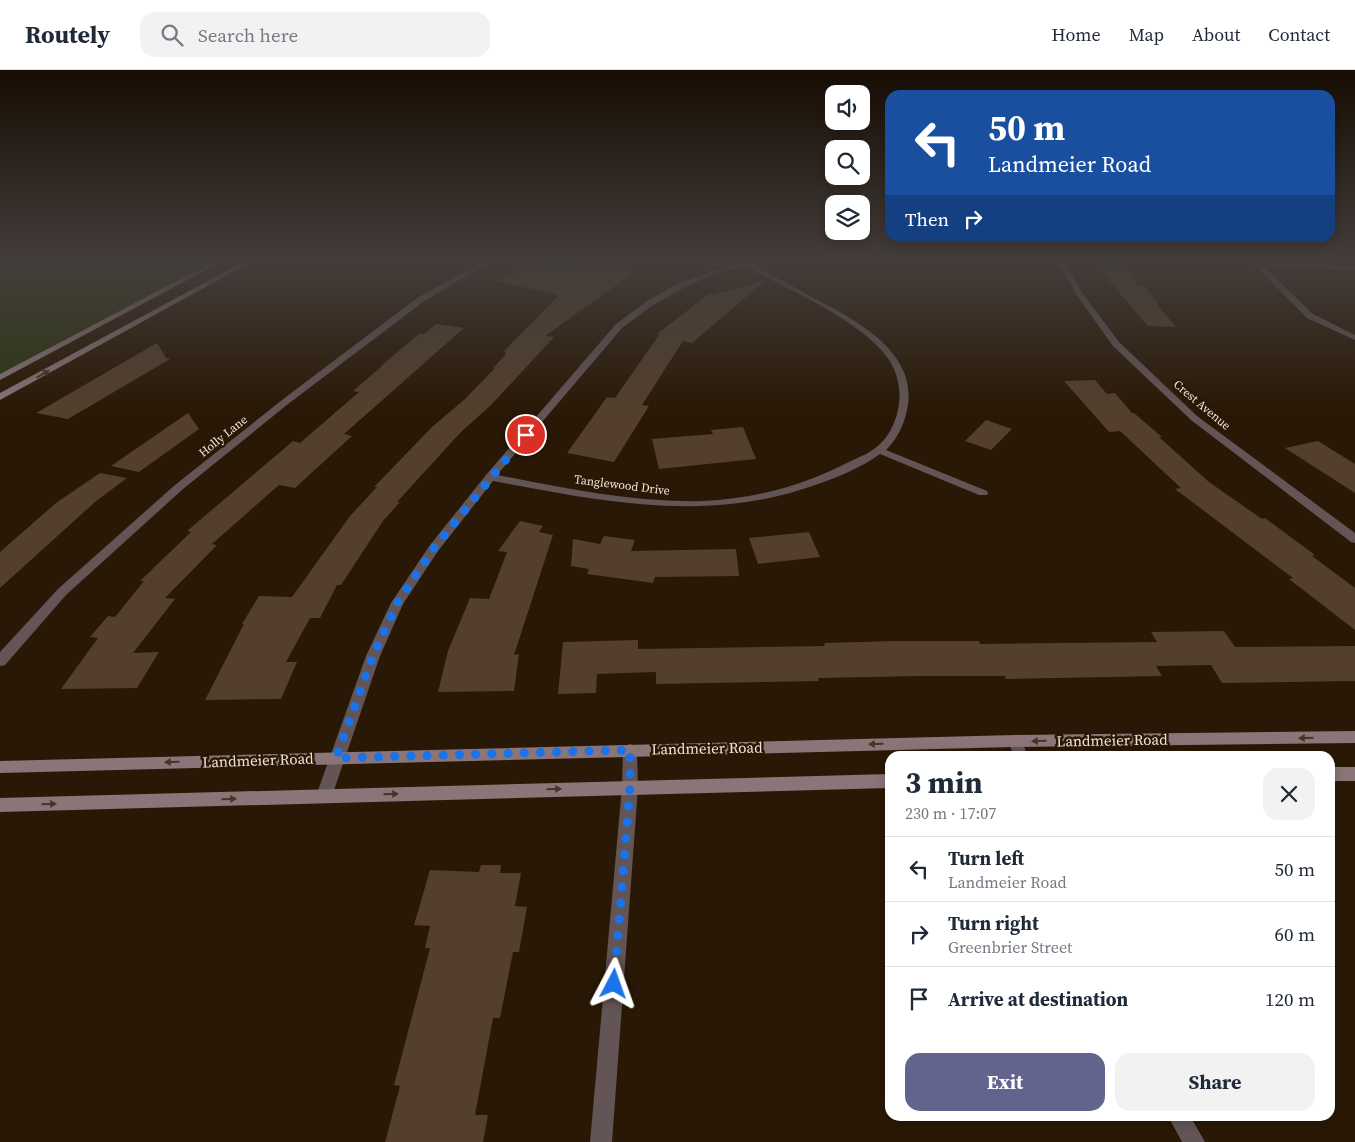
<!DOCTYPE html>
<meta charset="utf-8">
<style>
:root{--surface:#fff;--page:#f2f2f3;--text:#1f2937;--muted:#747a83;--line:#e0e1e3;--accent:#62648e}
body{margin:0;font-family:"Source Serif 4",serif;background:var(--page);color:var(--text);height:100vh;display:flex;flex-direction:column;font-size:19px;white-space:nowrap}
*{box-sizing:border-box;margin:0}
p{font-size:16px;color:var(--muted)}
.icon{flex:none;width:28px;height:28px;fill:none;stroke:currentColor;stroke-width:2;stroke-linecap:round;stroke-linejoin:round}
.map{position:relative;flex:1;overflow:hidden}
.panel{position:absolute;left:885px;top:681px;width:450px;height:370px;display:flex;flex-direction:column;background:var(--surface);border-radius:15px;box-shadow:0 2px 12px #0003}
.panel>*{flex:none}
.banner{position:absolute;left:885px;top:20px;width:450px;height:152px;border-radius:15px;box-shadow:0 2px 12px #0003;background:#1a4fa0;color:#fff;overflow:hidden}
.tools{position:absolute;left:825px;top:15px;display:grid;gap:10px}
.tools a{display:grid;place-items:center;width:45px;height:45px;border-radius:10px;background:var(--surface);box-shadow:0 2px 12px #0003;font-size:25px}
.pin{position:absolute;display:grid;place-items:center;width:42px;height:42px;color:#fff;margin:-21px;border:2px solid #fff;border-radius:50%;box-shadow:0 1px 5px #0007}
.me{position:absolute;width:55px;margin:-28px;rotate:4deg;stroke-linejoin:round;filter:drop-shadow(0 0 4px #0008)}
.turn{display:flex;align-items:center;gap:18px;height:105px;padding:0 20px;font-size:22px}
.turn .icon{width:65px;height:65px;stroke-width:2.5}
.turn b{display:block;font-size:35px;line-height:42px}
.then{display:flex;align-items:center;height:48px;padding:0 20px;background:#0003;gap:10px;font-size:19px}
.round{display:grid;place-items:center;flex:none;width:52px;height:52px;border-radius:15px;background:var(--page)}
.head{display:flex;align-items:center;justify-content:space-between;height:85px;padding:0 20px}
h1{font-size:30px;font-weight:700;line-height:38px}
.button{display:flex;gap:10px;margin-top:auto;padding:10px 20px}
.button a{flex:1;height:58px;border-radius:15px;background:var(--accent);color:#fff;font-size:20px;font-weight:700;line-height:58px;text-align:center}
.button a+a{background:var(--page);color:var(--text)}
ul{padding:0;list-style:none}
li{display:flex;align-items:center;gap:15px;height:65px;padding:0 20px;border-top:1px solid var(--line)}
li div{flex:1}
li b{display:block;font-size:19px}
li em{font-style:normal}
header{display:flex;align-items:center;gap:30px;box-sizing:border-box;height:70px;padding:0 25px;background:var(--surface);border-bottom:1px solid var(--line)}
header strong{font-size:24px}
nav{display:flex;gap:28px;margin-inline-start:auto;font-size:18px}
.search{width:350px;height:45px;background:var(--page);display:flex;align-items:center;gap:12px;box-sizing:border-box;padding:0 18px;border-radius:15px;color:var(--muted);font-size:19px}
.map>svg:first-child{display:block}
.green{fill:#2c3611}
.building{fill:#533f2c}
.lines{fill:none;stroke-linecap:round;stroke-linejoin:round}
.street{fill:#635556;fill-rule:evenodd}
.secondary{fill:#8b7578;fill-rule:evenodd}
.oneway{fill:#463428}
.route{stroke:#1a73e8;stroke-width:9;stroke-dasharray:0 16.2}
.labels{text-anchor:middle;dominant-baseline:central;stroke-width:5;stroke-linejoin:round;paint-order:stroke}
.far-street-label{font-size:12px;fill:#f0e4d8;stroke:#291805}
.street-label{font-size:15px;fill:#f0e4d8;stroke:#291805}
</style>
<header>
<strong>Routely</strong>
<div class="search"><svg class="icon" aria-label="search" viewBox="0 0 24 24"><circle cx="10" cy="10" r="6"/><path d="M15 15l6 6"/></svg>Search here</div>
<nav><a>Home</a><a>Map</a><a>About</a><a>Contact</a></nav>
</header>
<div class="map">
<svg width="1355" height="1072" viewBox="0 0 1355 1072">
<rect width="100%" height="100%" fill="#291805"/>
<path class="green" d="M0,192H218L0,307Z"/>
<g class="building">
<path d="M541,192H573L633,203L545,266L554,267L491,335L460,363L397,432H400L383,451L341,515H337L320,548H310L286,592H297L281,629L205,630L244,554H242L259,526L292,527L350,446L377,417H374L433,356L465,329L495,298H493L506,284L504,281L559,225L495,211Z"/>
<path d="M1098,192H1122L1138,216L1146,217L1161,239L1176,257L1148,256L1111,213Z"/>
<path d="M766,210L692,273L683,271L642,335L649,336L614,392L567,383L607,327L615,328L659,265L657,264L710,223L712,225Z"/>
<path d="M436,254L464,258L344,364L352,366L295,418L279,415L212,474L217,475L165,528L175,529L133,583L159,582L137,618L61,619L98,568L90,567L108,546L115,547L144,511H140L191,462L187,461L293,371L300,373L359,322L353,321L382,296H381L420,263L424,264Z"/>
<path d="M157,273L166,288L170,289L68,349L36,343Z"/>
<path d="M1095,310L1107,324L1115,323L1132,343H1134L1162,367H1159L1209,412L1262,449L1265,448L1315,485L1312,486L1355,518V560L1289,509L1293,508L1175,419L1181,418L1120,361L1109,362L1064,311Z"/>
<path d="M188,343L199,359L139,402L111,396Z"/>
<path d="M986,350L1012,359L991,380L965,371Z"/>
<path d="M743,357L756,389L659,399L652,369L713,364L711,360Z"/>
<path d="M1318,371L1355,394V423L1285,378Z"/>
<path d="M100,403L127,408L95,432L0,518V482L56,433Z"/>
<path d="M520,451L543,456L539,462L553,465L514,585L519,584L514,621L438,622L448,581L470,528L489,529L507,482L498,481Z"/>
<path d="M809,462L820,487L758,494L749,468Z"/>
<path d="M604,466L635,470L631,481L736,479L739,506L655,507L653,513L587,504L589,499L571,496L573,469L600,474Z"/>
<path d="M1224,561L1235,577L1355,576V611L1222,613L1211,595L1156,596L1162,606L1006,609L1005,606H919L818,608L819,611L656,614V602L597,604L596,623L558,624L563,572L638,570V579L825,576L824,573L895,571H979L980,574L1157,572L1151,562Z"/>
<path d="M481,795H501L500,803H521L515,836L527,837L519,882H513L500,948H493L475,1045H488L483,1072H385L400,1016L394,1015L430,878H425L430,856L414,855L430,800L479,802Z"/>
</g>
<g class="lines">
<g class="street">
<path d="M482,192H490L423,232L288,334L183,419L66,525L5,595L0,596V582L58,519L175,415L282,330L417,228Z"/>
<path d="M739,192H756L752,194C772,205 792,216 812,227C854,249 920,282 907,340C904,355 897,369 886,380L987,421L988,423L987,425H979L880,384C862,397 839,407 818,414C708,454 604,432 493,411L438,481L403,534L380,586L332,726L330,731L324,733L318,731L316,726L366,586L391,533L430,475L486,405L616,254L647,231L681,212L716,200L740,193ZM745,196C788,220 857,248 887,287C897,300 901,318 899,334C897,348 891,364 880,374C872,382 862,386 851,391C805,415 755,429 703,431C633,433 565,418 497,405L622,258L653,235L687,216L720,202Z"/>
<path d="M1059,192H1065L1083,224L1119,272L1197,346L1355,463V473L1351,472L1191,350L1113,276L1076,224Z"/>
<path d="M1252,192H1259L1313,244L1355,265V270L1307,248Z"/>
<path d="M1261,192H1289L1355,197V201L1264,194Z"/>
<path d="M1015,665L1020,667L1028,686H1014L1008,671L1010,667Z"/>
<path d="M630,674L635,676L637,680L638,717L612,1072H590L622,717L623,680L625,676Z"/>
<path d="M1168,1046H1190L1205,1072H1182Z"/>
</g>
<g class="secondary">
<path d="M213,192H221L0,310V304Z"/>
<path d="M243,192H251L0,330V323Z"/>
<path d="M1355,661V673L1015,677L0,703V691L1015,665Z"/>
<rect x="1330" y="697" width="25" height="14"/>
<path d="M890,704V718L0,742V728Z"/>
</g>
</g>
<defs><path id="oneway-solid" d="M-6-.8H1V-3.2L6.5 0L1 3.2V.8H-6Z" transform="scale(1.25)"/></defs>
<g class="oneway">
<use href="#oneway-solid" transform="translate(43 304) rotate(-29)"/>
<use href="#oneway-solid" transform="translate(1306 668) rotate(179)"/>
<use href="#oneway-solid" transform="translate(1039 671) rotate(179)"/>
<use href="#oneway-solid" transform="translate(876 674) rotate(179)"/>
<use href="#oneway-solid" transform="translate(172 692) rotate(178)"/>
<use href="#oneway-solid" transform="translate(554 719) rotate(-2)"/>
<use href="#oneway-solid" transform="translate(391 724) rotate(-2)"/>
<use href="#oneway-solid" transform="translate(229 729) rotate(-2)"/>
<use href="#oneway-solid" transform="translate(49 734) rotate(-2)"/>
</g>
<linearGradient id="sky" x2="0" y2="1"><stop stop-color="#170d03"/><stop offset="0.56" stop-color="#433d3b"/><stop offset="1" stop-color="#433d3b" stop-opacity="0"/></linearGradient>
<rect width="1355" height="342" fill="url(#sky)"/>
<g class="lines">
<path class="route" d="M526,365L434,478L397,533L373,586L336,688L630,680V717L614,914"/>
</g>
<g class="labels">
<g class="far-street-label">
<text transform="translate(1202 335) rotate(40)">Crest Avenue</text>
<text transform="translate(223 366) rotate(-39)">Holly Lane</text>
<text transform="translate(622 415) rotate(7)">Tanglewood Drive</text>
</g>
<g class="street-label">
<text transform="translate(1112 670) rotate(-1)">Landmeier Road</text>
<text transform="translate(707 678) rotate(-1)">Landmeier Road</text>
<text transform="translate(258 690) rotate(-2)">Landmeier Road</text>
</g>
</g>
</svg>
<div class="tools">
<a><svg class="icon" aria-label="sound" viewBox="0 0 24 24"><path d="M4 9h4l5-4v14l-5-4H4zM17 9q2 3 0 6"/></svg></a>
<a><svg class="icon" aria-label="search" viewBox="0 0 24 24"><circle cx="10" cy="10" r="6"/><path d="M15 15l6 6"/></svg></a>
<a><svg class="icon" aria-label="layers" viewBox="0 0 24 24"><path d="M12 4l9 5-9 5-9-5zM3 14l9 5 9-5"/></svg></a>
</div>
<div class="pin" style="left:526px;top:365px;background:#d93025"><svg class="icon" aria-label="arrive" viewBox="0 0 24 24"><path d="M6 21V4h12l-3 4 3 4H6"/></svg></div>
<svg class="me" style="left:614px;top:914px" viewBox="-20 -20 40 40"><path d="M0-17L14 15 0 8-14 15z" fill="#1a73e8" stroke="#fff" stroke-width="4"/></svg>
<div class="banner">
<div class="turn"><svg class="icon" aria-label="left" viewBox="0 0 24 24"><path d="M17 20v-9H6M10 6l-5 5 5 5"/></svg><div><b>50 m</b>Landmeier Road</div></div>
<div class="then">Then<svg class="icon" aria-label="right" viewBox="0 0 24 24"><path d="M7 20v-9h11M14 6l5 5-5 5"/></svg></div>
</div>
<section class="panel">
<div class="head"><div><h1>3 min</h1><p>230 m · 17:07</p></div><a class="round"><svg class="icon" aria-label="close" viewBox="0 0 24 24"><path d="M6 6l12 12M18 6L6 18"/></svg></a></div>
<ul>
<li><svg class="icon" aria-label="left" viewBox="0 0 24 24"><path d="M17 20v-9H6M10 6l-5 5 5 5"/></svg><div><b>Turn left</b><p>Landmeier Road</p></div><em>50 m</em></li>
<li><svg class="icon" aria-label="right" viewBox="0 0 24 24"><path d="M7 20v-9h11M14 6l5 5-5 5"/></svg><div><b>Turn right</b><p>Greenbrier Street</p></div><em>60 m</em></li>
<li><svg class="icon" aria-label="arrive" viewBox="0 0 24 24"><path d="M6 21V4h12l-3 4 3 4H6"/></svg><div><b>Arrive at destination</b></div><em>120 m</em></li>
</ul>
<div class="button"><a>Exit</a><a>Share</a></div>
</section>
</div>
